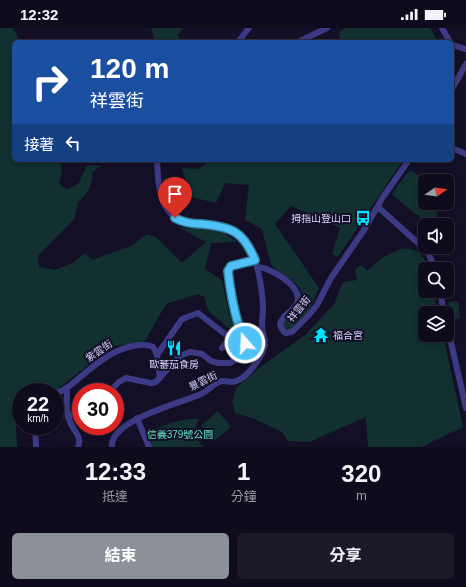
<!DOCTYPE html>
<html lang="zh-TW">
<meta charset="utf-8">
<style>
:root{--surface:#0e0b1c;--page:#1c1929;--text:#f1f3f6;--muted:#9b9ba3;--line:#2e2b3b;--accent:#8c9099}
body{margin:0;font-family:Helvetica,"Noto Sans TC",sans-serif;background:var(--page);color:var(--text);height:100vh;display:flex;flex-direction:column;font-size:15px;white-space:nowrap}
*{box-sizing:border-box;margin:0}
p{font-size:13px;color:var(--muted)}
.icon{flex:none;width:22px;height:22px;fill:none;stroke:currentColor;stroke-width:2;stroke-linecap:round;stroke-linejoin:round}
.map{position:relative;height:419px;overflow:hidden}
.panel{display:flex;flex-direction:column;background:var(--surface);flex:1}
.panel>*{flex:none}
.guide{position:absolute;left:12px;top:12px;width:442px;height:122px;border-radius:6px;box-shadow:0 2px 6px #0003,0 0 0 1px var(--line);background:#1a4fa0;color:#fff;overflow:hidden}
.needle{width:26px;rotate:77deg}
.controls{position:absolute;left:418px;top:146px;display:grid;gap:8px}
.controls a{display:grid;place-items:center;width:36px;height:36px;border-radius:6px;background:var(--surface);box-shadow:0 2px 6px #0003,0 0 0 1px var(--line);font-size:20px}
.speed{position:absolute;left:12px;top:355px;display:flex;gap:8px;font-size:20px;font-weight:700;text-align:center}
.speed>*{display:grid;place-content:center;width:52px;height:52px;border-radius:50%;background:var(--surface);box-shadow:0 2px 6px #0003,0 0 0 1px var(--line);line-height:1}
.speed small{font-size:10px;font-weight:400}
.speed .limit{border:6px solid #d22;background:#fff;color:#111}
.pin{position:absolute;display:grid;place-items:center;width:34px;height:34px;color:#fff;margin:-41px -17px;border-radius:50% 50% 50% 0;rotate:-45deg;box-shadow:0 0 4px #0007}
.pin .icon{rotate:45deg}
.me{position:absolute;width:44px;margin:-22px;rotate:341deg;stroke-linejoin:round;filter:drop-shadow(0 0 3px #0008)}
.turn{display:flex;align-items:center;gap:14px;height:84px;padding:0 12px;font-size:18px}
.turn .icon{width:52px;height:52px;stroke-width:2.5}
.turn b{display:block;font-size:28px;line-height:34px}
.then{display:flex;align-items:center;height:38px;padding:0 12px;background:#0003;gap:8px;font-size:15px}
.eta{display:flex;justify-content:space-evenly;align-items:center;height:68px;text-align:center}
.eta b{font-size:24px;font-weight:700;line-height:28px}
.cta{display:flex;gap:8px;margin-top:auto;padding:8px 12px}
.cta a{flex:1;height:46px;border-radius:6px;background:var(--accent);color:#fff;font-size:16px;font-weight:700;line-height:46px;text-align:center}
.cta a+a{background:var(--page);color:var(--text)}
.status{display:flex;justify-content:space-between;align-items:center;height:28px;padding:0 20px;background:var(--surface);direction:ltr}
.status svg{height:11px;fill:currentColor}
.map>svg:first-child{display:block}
.green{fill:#12302f}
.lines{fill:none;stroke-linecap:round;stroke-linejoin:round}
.minor{stroke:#3d3a85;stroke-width:6}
.route-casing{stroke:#337fa1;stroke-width:10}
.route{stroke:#4fc3f7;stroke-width:7}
.labels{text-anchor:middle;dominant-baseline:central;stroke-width:4;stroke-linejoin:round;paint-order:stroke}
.poi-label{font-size:10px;fill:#d9d4ff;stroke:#130f26;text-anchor:end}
.street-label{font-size:10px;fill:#d9d4ff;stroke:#130f26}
.park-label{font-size:10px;fill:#5fe0c0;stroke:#130f26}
</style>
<div class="status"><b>12:32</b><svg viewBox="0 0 49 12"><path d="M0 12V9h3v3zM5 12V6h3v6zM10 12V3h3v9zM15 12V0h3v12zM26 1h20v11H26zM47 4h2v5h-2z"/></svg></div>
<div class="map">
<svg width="466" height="419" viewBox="0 0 466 419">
<rect width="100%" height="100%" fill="#130f26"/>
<g class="green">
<path d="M0,0H13L20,14H14V132H60L62,143L59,155L67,162L79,155L87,137L101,138L93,143L90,160L78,175L74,191L38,228L39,239L55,242L73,235L85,225L92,232L131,218L147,206L157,210L182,235L206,214L178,199L221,203L237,214L211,215L205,241L222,252L229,286L242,312L208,282L204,269L198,266L166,276L145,313L111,319L54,364H21V389L16,393L17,419H0Z"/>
<path d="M151,0H183L178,7L180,14H154L152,3Z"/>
<path d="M346,0H430L438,14H340L339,4Z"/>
<path d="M211,132H403L338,229L332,226L340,200L291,178L275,196L319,260L307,288L291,304L283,298C286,286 300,284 302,271C305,254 280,248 272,237C269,233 264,208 262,201L245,192L249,157L225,155L216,175L191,169L182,140L198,141Z"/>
<path d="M412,143L426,153L425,175H443L437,184V194H427L410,182L392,166L407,145Z"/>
<path d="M178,148C189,163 187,168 180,184C166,176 166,165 162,151Z"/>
<path d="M401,221C404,221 408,220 411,221C420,223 427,233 429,241H425V263H433L438,285H425V307H443L463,399C450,406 435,411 422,419H368L366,389L309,414L288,413L282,404L252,390L235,385L232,373L237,359L263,337L306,306L334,276L343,254L357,252L355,242L359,237L364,239L367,243L383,229Z"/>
<path d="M458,273L460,290L451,291L448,274Z"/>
<path d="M218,383L231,399L214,413L201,398Z"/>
<path d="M188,391H199C193,400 195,413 204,419H151L146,404L171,395Z"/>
</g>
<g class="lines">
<g class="minor">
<path d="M442,0L450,14"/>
<path d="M238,14L249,0"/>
<path d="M298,14L327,0"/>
<path d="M452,17L466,21"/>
<path d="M452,61L466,36"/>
<path d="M452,120L466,126"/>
<path d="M378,179L428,224L435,241"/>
<path d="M257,239C270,239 304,259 297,275C293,284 282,286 280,297L284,304L286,305L292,304L309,287L317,277L331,250L364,202L383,169L409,132"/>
<path d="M440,263L444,285"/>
<path d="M447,297L466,380"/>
<path d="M157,327L182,291L198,285L230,310L222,320"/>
<path d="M67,360C67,371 65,385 71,396C75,405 82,408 78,419"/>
<path d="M109,364L119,354L126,350L151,355L156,354L180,328L190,324L202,326L211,333L218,335H230L239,330L245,312L236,289L228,243L231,239L255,232"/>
<path d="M55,366C59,364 64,362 68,359C90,342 110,320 139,317C144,317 149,316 153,319L157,327L160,350"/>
<path d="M68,389L81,382"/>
<path d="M137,390L149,419"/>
<path d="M35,398L36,419"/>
<path d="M112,419C109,392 182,375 201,366C208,363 212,357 219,354C224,351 231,356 236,353C247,350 264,327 265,316C265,310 262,304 262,298C262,291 263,284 263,277C261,249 255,207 223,198C206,194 185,201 171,186C158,173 158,149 157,132"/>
</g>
</g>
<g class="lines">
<g class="route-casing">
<path id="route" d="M175,190C184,195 192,196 202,196C232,199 243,203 255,232L231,238L228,243C230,260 233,279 238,295C240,302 246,308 245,315"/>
</g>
<use href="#route" class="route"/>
</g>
<defs>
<g id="bus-bare" transform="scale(1.2)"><path d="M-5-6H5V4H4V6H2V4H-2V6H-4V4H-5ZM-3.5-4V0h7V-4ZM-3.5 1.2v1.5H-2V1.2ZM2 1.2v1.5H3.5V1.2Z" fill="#00e5ff" stroke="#130f26" stroke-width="2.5" paint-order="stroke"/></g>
<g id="temple-bare" transform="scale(1.2)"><path d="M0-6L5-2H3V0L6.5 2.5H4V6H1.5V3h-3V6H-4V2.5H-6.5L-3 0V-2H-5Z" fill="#00e5ff" stroke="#130f26" stroke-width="2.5" paint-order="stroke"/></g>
<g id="restaurant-bare" transform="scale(1.2)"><path d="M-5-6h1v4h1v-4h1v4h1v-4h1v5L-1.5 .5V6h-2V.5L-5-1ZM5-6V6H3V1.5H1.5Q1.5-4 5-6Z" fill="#00e5ff" stroke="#130f26" stroke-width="2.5" paint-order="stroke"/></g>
</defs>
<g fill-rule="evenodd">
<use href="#bus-bare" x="363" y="190"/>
<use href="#temple-bare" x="321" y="307"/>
<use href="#restaurant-bare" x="174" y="320"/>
</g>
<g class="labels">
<g class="poi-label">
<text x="351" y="190">拇指山登山口</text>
<text x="333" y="307" text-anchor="start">福合宮</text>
<text x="174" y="336" text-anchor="middle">歐蕃茄食房</text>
</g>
<g class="street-label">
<text transform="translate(299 281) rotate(-51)">祥雲街</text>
<text transform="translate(99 323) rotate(-34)">紫雲街</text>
<text transform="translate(203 353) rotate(-26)">景雲街</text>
</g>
<g class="park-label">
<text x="180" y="406">信義379號公園</text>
</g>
</g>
</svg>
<div class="controls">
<a><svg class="needle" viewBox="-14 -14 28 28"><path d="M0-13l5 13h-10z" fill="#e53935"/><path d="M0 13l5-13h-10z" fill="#9b9ba3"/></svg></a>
<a><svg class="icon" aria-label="sound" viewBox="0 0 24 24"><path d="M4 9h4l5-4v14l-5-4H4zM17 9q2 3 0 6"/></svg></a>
<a><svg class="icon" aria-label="search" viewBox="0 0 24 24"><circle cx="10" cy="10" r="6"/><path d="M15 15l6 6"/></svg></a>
<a><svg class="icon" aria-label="layers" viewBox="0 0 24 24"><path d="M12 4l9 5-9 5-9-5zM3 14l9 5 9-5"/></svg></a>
</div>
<div class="speed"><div>22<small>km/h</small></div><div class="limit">30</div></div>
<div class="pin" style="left:175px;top:190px;background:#d93025"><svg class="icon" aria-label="arrive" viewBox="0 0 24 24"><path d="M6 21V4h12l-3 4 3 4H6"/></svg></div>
<svg class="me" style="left:245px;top:315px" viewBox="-20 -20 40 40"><circle r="17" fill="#4fc3f7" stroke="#fff" stroke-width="3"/><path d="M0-11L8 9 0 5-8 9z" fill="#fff"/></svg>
<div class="guide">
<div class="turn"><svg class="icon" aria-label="right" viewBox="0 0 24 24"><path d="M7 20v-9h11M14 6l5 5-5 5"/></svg><div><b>120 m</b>祥雲街</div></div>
<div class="then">接著<svg class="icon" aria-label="left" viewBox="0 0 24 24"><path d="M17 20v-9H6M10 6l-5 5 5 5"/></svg></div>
</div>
</div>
<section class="panel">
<div class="eta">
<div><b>12:33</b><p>抵達</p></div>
<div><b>1</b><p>分鐘</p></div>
<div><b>320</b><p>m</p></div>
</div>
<div class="cta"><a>結束</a><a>分享</a></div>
</section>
